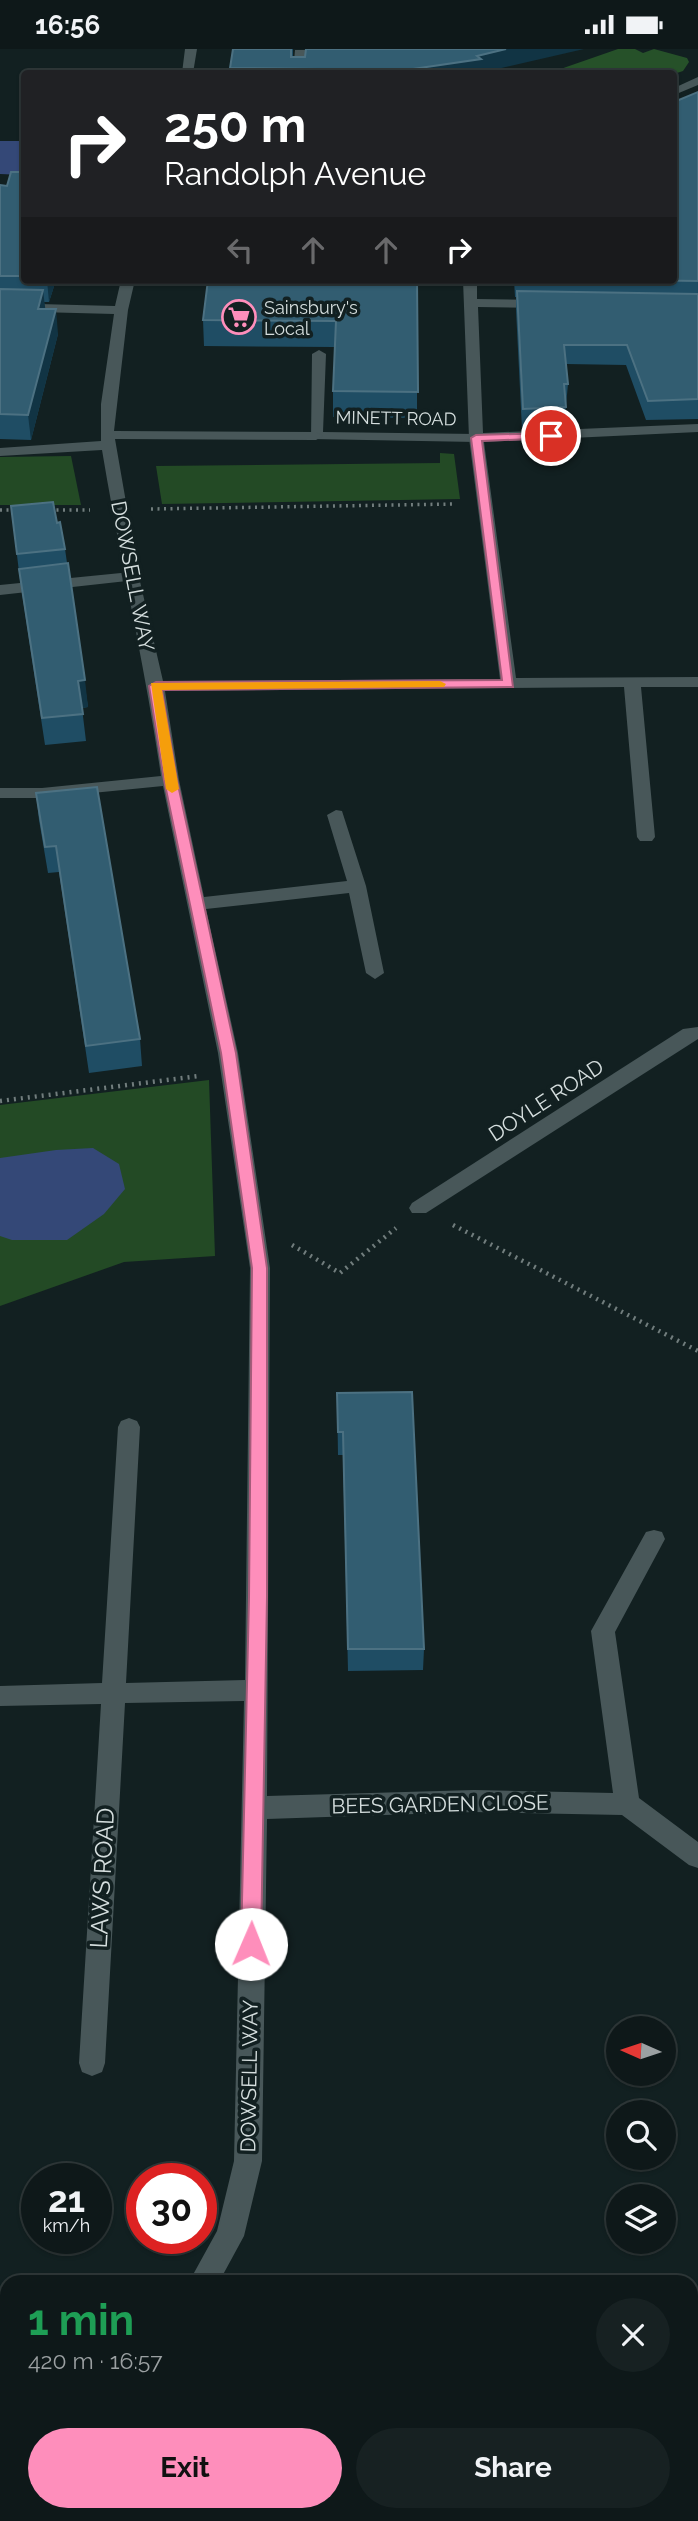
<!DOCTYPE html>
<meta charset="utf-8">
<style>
:root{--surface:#0e1819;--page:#172122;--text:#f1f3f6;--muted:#9ba0a2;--line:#2e3738;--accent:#fe8ebb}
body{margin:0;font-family:Raleway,sans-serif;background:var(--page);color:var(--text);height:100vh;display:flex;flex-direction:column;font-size:26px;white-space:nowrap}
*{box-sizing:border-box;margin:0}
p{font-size:23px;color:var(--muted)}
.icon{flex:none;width:38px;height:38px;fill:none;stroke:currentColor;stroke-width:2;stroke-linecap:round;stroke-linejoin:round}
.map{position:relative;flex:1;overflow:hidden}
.sheet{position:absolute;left:0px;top:2226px;width:698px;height:247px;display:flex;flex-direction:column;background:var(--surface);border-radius:21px 21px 0 0;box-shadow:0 2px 5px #0004,0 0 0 2px var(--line)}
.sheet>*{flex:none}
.banner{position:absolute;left:21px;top:21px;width:656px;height:214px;border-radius:7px;box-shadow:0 2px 5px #0004,0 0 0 2px var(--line);background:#202124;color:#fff;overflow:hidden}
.needle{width:46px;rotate:273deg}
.buttons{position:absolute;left:606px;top:1967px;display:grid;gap:14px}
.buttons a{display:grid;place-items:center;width:70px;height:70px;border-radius:50%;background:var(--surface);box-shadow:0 2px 5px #0004,0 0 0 2px var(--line);font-size:35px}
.speed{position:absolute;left:21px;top:2114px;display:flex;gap:14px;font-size:35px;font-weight:700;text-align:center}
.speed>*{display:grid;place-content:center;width:91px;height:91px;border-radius:50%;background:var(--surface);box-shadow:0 2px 5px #0004,0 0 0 2px var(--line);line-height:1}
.speed small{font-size:18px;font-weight:400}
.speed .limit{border:10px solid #d22;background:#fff;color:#111}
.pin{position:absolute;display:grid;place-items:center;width:60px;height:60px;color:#fff;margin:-30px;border:4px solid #fff;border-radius:50%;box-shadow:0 2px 7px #0007}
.me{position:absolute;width:77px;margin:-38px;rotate:1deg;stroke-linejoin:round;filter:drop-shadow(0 0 5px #0008)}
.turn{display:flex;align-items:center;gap:24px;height:147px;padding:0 28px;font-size:32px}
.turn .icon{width:91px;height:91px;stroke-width:2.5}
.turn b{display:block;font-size:49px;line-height:60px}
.lanes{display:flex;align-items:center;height:66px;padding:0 28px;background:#0003;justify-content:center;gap:35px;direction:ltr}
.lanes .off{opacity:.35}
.round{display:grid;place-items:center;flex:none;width:74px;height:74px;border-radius:37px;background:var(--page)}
.head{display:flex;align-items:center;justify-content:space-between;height:119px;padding:0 28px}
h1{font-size:42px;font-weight:700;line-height:52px;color:#1e9e55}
.primary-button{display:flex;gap:14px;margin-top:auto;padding:14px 28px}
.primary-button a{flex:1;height:80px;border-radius:42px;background:var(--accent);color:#111;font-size:28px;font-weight:700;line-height:80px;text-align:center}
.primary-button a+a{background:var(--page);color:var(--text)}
.status{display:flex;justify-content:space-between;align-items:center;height:49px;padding:0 35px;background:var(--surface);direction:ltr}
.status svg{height:19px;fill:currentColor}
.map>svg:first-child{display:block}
.green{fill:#234a25}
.forest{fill:#265129}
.water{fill:#344877}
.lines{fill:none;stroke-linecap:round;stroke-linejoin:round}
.path-far1{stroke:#717d7d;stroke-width:3.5;stroke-dasharray:2 4.5;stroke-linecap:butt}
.path{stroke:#717d7d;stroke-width:4.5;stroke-dasharray:2 5;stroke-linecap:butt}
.service{fill:#485759;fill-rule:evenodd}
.minor{fill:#485759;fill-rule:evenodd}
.wall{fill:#1f4d64}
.shaded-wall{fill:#113444}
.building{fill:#325d71;stroke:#4c7182;stroke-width:2}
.route{fill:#fe8ebb;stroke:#a55c7a;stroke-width:2}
.slow{fill:#f59e0b}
.labels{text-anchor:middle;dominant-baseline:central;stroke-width:7;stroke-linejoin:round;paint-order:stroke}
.far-poi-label{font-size:18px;fill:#d5dede;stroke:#122021;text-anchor:start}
.far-street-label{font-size:18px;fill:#d5dede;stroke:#122021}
.street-label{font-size:21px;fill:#d5dede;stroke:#122021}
.near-street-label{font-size:24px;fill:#d5dede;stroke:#122021}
</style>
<div class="status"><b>16:56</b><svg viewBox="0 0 49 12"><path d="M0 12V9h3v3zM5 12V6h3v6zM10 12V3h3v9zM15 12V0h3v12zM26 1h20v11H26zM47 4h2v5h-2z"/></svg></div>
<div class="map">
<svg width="698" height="2472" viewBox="0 0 698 2472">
<rect width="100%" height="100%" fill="#122021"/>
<g class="green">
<path d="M440,404L454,405L460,450L162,455L156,417L440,414Z"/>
<path d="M71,407L81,456H0V408Z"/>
<path d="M209,1031L215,1207L124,1213L0,1257V1056Z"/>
</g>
<path class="forest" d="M618,0H635L643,4L654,0L687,9L689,13L683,22L674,25L549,24Z"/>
<g class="water">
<path d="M0,92H24V126L0,125Z"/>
<path d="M93,1099L119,1115L125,1140L104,1165L67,1191H12L0,1187V1109L56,1101Z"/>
</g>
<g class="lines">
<g class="path-far1">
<path d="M151,460L454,455"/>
<path d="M0,461H17"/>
<path d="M50,461H90"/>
</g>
<g class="path">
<path d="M0,1052L199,1027"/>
<path d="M453,1176L698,1302"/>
<path d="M292,1196L340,1224L396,1179"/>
</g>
<g class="service">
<path d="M295,1H307L304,24H293Z"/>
<path d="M319,301L326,305L323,383L476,385L483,389L476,393L311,390L312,305Z"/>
<path d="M131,523L139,528L136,531L0,546V536Z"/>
</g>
<g class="minor">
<path d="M185,0H197L193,24H182Z"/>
<path d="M523,20L528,24H514Z"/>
<path d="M698,28V36L674,46V39Z"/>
<path d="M121,231H135L128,261L114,382L316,383L323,387L316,391L115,390L139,528L163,632L500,630L469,389L463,231H477V250L545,251L552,255L545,259L478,258L483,384L698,375V383L484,393L516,629L698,628V638H641L655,788L652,792H640L637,788L624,638L165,642L179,731L204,848L347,832L327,766L336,761L342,762L366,837L384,924L375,930L366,924L349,844L206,860L238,1004L270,1219L267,1747L474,1741L613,1744L591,1582L646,1483L654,1481L662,1483L665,1490L615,1583L639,1749L698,1793V1819L689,1816L622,1766L474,1763L267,1770L262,2112L244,2187L219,2233H189L217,2182L234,2112L244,1652L125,1654L105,2014L102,2023L92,2027L82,2023L79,2014L101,1655L0,1657V1637L102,1634L118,1378L121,1372L129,1369L137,1372L140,1378L126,1634L245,1631L250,1219L218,1004L163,737L42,749H0V739H42L161,727C145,617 120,510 102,401L0,407V399L101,392V355L114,265L0,262V254L115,257Z"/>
<path d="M698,978V990L426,1164H412L409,1159L412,1154L683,980Z"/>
<path d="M7,2451V2466H23L21,2472H0V2454Z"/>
<path d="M698,2452V2472H681L683,2466H691V2455Z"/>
<path d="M469,2466H508L510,2472H471Z"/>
</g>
</g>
<g class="wall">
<path d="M233,0H293V8L480,24H230Z"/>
<path d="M698,43V370L646,371L626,316L566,315L568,335L564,378L522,380L516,261V248H515L514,231H674Z"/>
<path d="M24,123V231H56L49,253H44L45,260L58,285L31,391L0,390V136L7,137Z"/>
<path d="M417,231V369L333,368V342L335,298L204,297L203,271Z"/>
<path d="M11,457L57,474L65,500L88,658L82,659L86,692L45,696L20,531Z"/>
<path d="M36,744L140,990L142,1017L89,1024L59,823L48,824L39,771Z"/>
<path d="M337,1344L424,1600L423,1621L348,1622L343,1406H338Z"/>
</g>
<g class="shaded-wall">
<path d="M506,0H584L480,24H406V21Z"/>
<path d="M47,231H56L49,253Z"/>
<path d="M43,241L46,266L38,260Z"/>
<path d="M56,260L58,285L31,391L28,366Z"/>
<path d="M85,631L88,658L81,659L78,632Z"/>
</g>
<g class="building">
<path d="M233,0H291V8H305L306,0H506L477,7L481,10L406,21L230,19Z"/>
<path d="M698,43V232L631,231H674V53Z"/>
<path d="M11,123H24V227H0V136L7,137Z"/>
<path d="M208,231H417L418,343L333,342L336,272L203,271Z"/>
<path d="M0,240L43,241L38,260H56L28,366L0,365Z"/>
<path d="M517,242L698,245V350L648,352L627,296H564L568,335H564L566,358L523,360Z"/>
<path d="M53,453L57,474L60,473L65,500L17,505L11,457Z"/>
<path d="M68,514L85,631L78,632L83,665L42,669L19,520Z"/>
<path d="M97,738L140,990L86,997L56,797L45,798L36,744Z"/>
<path d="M412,1343L424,1600H348L343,1383H338L337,1344Z"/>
</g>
<path class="route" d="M551,384L556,387L555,389L482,392L513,638L162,641L177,731L236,1004L267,1219V1548L261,1895L258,1901L251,1904L244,1901L241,1895L249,1548L252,1219L221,1004L164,731L149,637L156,633L502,631L471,389L476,386Z"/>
<path class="slow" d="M440,632L446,635L444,638L162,641L179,740L172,744L166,740L151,634Z"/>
<defs>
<g id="supermarket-ring" transform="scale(1.75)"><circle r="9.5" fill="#122021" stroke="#fe8ebb" stroke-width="1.5"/><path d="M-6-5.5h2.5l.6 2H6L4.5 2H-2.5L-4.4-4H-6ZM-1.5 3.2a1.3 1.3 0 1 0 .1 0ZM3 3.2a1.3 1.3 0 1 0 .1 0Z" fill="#fe8ebb"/></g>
</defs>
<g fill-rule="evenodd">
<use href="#supermarket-ring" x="239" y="268"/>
</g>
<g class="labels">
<g class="far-poi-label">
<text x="264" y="258">Sainsbury's<tspan x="264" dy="21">Local</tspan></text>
</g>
<g class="far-street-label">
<text transform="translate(396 369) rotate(1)">MINETT ROAD</text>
</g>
<g class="street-label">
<text transform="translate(133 527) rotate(79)">DOWSELL WAY</text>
<text transform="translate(546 1051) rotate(-33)">DOYLE ROAD</text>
<text transform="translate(440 1755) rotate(-1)">BEES GARDEN CLOSE</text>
<text transform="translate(249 2027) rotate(-89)">DOWSELL WAY</text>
</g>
<g class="near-street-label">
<text transform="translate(102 1829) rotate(-87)">LAWS ROAD</text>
</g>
</g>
</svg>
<div class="buttons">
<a><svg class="needle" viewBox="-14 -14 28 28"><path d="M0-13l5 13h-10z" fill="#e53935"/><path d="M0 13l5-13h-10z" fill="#9ba0a2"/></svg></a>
<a><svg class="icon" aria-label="search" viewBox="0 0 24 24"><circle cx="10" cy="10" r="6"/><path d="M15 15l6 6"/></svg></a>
<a><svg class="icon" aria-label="layers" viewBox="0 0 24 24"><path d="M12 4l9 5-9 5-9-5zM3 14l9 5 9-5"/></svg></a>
</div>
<div class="speed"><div>21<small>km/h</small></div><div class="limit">30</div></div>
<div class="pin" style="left:551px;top:387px;background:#d93025"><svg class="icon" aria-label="arrive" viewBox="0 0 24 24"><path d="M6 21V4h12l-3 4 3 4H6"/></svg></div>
<svg class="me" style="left:251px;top:1895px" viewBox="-20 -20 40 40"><circle r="19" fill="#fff"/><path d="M0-13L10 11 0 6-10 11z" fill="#fe8ebb"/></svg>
<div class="banner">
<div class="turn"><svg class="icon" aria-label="right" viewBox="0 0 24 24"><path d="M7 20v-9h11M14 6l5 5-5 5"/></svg><div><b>250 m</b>Randolph Avenue</div></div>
<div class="lanes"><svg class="icon off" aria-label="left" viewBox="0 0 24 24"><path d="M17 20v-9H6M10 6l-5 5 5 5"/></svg><svg class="icon off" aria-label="ahead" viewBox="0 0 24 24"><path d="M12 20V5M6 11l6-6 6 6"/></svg><svg class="icon off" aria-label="ahead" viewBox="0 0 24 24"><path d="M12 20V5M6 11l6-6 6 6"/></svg><svg class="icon" aria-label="right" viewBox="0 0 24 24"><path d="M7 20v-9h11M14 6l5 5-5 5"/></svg></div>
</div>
<section class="sheet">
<div class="head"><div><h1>1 min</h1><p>420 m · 16:57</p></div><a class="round"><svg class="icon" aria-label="close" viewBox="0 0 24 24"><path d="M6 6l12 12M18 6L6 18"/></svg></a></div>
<div class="primary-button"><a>Exit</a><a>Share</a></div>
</section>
</div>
